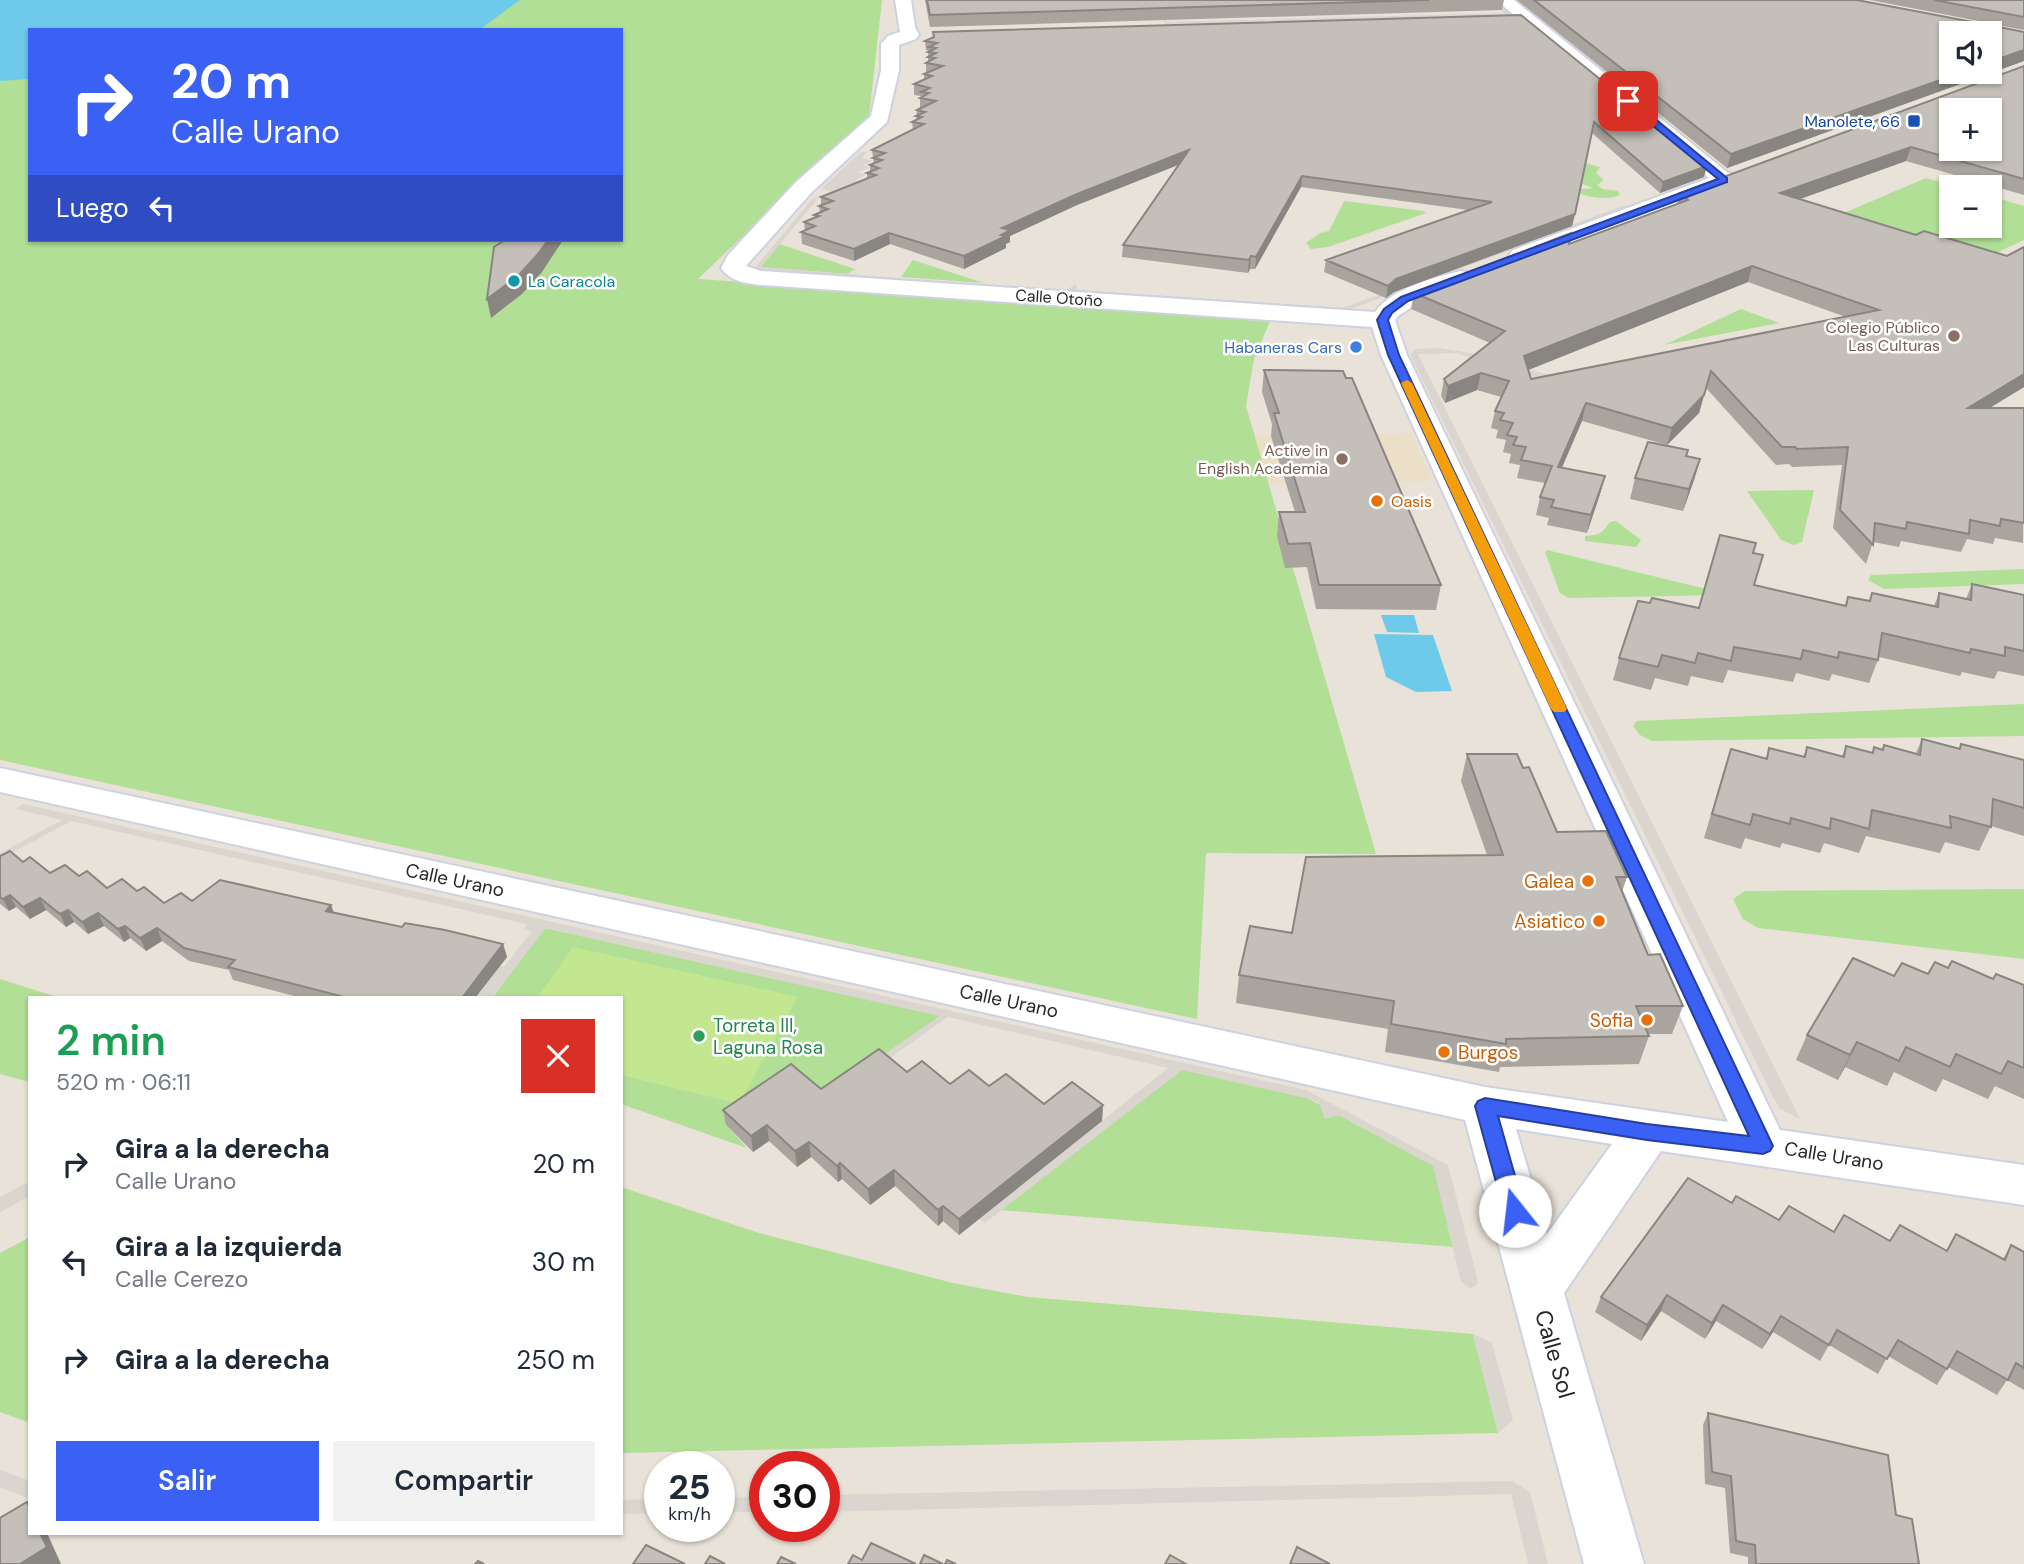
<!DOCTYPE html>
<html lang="es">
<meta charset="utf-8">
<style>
:root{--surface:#fff;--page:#f2f2f3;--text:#1f2937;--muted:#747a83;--accent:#3b60f4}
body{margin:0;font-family:"DM Sans",sans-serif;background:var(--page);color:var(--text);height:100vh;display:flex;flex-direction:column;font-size:26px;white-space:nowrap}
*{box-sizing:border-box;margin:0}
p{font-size:23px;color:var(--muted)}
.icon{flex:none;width:38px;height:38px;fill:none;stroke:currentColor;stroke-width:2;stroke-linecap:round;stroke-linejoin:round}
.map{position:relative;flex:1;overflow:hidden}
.side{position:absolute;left:28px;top:996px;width:595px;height:539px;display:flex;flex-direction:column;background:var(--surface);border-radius:0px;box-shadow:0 2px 5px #0004}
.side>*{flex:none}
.guide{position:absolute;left:28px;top:28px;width:595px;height:214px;border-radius:0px;box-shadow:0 2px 5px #0004;background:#3b60f4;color:#fff;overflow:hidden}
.fabs{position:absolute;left:1939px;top:21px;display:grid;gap:14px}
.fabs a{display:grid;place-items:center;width:63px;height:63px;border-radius:0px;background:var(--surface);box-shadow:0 2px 5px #0004;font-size:35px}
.speed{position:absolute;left:644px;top:1451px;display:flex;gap:14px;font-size:35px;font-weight:700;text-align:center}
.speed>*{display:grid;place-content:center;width:91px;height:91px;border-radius:50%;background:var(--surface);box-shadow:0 2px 5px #0004;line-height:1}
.speed small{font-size:18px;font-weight:400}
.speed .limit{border:10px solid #d22;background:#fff;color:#111}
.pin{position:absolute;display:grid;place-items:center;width:60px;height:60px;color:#fff;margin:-30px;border-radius:14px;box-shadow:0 4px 10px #0006}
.me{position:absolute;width:77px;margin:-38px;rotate:344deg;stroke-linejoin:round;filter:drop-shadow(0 0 5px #0008)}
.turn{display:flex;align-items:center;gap:24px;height:147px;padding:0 28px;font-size:32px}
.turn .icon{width:91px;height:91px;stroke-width:2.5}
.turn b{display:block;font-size:49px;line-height:60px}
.then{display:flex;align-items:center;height:66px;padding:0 28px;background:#0003;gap:14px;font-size:26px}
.round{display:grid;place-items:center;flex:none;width:74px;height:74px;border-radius:0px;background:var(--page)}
.headline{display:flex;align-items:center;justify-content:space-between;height:119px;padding:0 28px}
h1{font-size:42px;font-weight:600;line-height:52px;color:#1e9e55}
.button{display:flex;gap:14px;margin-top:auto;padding:14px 28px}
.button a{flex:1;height:80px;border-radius:0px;background:var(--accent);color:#fff;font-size:28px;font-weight:600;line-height:80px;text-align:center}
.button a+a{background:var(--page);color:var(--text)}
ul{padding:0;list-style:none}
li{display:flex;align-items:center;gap:21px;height:98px;padding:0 28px}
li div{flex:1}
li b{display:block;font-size:26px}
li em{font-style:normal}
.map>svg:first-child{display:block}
.education{fill:#ebdfc8}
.green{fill:#b0df95;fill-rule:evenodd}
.pitch{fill:#c3e691}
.plaza{fill:#dad5cf}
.water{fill:#6dcaea}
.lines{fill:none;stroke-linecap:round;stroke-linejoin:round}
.minor-casing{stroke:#ced1e0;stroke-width:4}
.minor{fill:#fff;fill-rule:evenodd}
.wall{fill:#a9a49e;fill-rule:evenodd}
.shaded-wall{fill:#898681}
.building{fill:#c4bfb8;stroke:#898681;stroke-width:2;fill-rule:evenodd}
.route{fill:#3b60f4;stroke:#263e9f;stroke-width:2}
.slow{fill:#f59e0b}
.transit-dot{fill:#1a4fb4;stroke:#fff;stroke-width:2.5}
.culture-dot{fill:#0f9aa8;stroke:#fff;stroke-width:2.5}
.education-dot{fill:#8d6e63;stroke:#fff;stroke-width:2.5}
.shop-dot{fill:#3f7fe0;stroke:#fff;stroke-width:2.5}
.food-dot{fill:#e8710a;stroke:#fff;stroke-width:2.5}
.leisure-dot{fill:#2e9e5b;stroke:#fff;stroke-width:2.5}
.labels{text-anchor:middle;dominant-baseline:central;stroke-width:5;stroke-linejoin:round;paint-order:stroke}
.far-transit-label{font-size:16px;fill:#164399;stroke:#fff;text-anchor:end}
.far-culture-label{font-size:16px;fill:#0d838f;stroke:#fff;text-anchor:start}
.far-street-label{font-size:16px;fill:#272727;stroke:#fff}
.far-education-label{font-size:16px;fill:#785e54;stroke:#fff;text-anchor:end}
.far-shop-label{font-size:16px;fill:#366cbe;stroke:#fff;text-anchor:end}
.far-food-label{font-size:16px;fill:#c56008;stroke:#fff;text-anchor:start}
.street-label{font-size:19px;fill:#272727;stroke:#fff}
.food-label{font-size:19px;fill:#c56008;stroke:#fff;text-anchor:end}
.leisure-label{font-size:19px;fill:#27864d;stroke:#fff;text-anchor:start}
.near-street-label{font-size:23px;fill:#272727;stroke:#fff}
</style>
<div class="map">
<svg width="2024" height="1564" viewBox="0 0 2024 1564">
<rect width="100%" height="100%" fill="#e9e2d8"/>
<path class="education" d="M1411,433L1433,481L1268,484L1255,436Z"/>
<g class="green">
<path d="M0,0H882L869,116L698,279L1271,319L1254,359L1246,406L1376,854L1206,853L1197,1019L0,760ZM30,30H621V240H30Z"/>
<path d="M1585,163L1600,167L1596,173L1604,180L1597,185L1602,189L1618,191L1620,195C1609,201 1582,197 1573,190L1593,188L1580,183Z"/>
<path d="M1926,178L1958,187H1951V226H1990V196L2024,206V240L1988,257L1844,213Z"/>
<path d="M1344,201L1423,211L1426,213L1328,247L1311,249L1306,243L1320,233L1329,231Z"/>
<path d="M779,244L855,269L847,274L760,267Z"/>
<path d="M913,260L984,283L901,277Z"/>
<path d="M1741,309L1779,323L1664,345Z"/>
<path d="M1814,490L1802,542L1794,545L1781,540L1747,491Z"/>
<path d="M1616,521L1641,540L1636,547L1585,541V536C1604,534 1600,534 1610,522Z"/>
<path d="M1547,550L1718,592L1721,595L1568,598L1560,593L1545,552Z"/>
<path d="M2024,569V584L1884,589L1868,580L1871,575Z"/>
<path d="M2024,704V736L1652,741L1640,735L1633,726L1637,721Z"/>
<path d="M2024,889V959L1758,928L1743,919L1733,899L1745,891Z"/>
<path d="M545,928L941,1016L817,1100L726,1125L747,1148L621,1104V998H492Z"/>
<path d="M0,979L57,997L30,998V1082L0,1074Z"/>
<path d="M1183,1069L1307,1098L1434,1166L1454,1247L1000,1210Z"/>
<path d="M621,1187L759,1233L953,1283L1028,1297L1473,1334L1498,1433L621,1453Z"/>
<path d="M30,1237V1423L0,1412V1253Z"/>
</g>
<path class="pitch" d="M573,947L798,997L739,1104L621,1075V998H537Z"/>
<g class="plaza">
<path d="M1152,0L1167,22L1504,13L1489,0H1494L1512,15L1166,24Z"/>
<path d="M861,152H867L862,158L873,161L863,165L869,168L858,172L865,175L855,181L862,183L898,212L821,189Z"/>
<path d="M819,197L761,267L1035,289L754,269L812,199Z"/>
<path d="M1623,206L1628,207L1345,311L1065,291L1076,284L1077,290L1342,308Z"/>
<path d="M1439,348L1470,353L1667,408L1558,384L1456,353L1418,354L1800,1119L1780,1109L1772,1095L1410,354L1417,349Z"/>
<path d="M23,804L1306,1090L1448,1165L1478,1282L1476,1286L1470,1288L1461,1282L1433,1166L1340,1115L1325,1119L1319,1103L1310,1099L1182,1070L985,1223L979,1219L1168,1068L948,1017L826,1103L817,1100L940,1016L546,928L492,997H475L499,966L504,967L531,932L524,929L527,924L71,821L0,859V853L62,820L16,809Z"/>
<path d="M30,1181V1196L0,1212V1197Z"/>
<path d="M1473,1334L1492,1343L1513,1420L1498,1433Z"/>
<path d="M0,1470L30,1481V1499L0,1487Z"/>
<path d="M1512,1481L1530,1492L1548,1564H1528L1511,1494L824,1512V1495Z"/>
<path d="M765,1497V1512H719V1498Z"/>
<path d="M660,1499V1513L621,1514V1500Z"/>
</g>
<g class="water">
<path d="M0,0H520L479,30H30V79L0,81Z"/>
<path d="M1381,615H1414L1419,633L1387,632Z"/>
<path d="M1374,634L1433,635L1452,691L1416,692L1386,677Z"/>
</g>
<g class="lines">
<g class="minor-casing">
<g id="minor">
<path d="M895,0H911L915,27L919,35L916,39L899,45V70L887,122L811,193L746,266L761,271L1375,312C1394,287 1432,278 1461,271L1470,273L1473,278L1470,283L1426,298L1398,316L1395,320L1407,355L1780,1130L2024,1165V1205L1661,1151L1564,1293L1644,1564H1584L1465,1120L0,792V768L1485,1087L1728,1122L1381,355L1372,327L761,285C745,283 731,282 721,268L728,255L795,183L871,116L881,70V44L888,36L900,32ZM1516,1129L1612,1144L1547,1234Z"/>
<path d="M1496,0H1514L1728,173L1735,174L1738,179L1735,184L1529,260H1513L1509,255L1513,250L1709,178Z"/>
</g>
</g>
<use href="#minor" class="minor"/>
</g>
<g class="wall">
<path d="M925,0H1504L1502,10L930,27Z"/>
<path d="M1517,0H1857L1978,23H1989L1870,0H2024V30L1992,24L1994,26L2024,32V61L1727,168Z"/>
<path d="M1521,15L1704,177L1660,193L1592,133L1572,226L1394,292L1386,298L1324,272L1326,260L1468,210L1301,187L1255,269H1250L1248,273L1122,257L1123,245L1178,165L1077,205L1010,236V242L1006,244V248L964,269L890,244L854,261L802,244L801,232L805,230L804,222L814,218V215L820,212L819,206H821V197L867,179V173L870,171V165L874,164L872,150L913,130L912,122L916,120L917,110L920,108V98L922,97L921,96L914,95V84L924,79V74L928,73H926V63L928,62V52L929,51L926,50L925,41L933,37V32Z"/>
<path d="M2024,66V195L1906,161L1799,199L1916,235L2007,256L2024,247V387L1990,408H2024L2023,543L1995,538L1993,544L1967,539L1961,552L1901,541L1899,547L1873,542L1866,564L1833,528L1842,465L1792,467L1789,464L1776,465L1706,388L1699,413L1667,445L1582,421L1562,468L1605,476L1600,494L1587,533L1547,525L1549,518L1536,515L1540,497L1545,483L1517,478L1520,465L1509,463L1511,454L1503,452L1506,440L1496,438L1498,430L1491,428L1495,411L1501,397L1477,390L1445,403L1441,396L1444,379L1490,343L1411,309L1414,293L1569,244L1677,204L1680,193ZM1748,282L1846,317L1531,379L1528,370Z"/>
<path d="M1264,370L1441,585L1436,610L1316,609L1307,567L1285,568L1277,536L1279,512H1295L1271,436L1272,424L1262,392Z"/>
<path d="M1686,456L1700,459L1694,480L1683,511L1630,499L1635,478Z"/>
<path d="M1753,553L1754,585L1845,606L1848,597L1869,601L1872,593L1934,606L1939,593L1966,599L1972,584L2024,595V676L1998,671L1994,679L1962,672L1960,676L1879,657L1869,683L1832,674L1829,681L1796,673L1793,682L1728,670L1723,683L1691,676L1688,686L1655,678L1651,690L1613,680L1619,658L1650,603L1698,608Z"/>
<path d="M1922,739L1959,748L1961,744L2024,760V836L1991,826L1979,851L1945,842L1940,853L1866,836L1859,853L1824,843L1820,853L1782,843L1780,848L1745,838L1741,849L1704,838L1723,773L1731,749L1766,758L1769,748L1803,757L1807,747L1842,756L1846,746L1872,753L1874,747L1882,749L1884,745L1916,753Z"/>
<path d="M1467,754L1523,768L1557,832L1627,877L1622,892L1648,955L1683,1006L1672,1034H1648L1649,1036L1639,1064L1500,1067L1499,1072L1385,1052L1388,1029L1236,1003L1239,975L1292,933L1487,855L1461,781Z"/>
<path d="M0,856L23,862L50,873L79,876L107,888L137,891L164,903L192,901L334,913L402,927L503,944L507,957L475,998H302L233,980L229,970L189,961L162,941L146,951L130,938L124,942L104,926L88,934L74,922L66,927L46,910L30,919L16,907L9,911L0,904Z"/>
<path d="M1948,968L2024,985V1099L1995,1086L1988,1099L1943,1079L1936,1092L1894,1072L1887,1086L1845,1067L1838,1080L1796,1060L1807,1035L1894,976L1928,974Z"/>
<path d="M907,1072L950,1084L989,1086L1044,1104L1103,1105L1102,1121L959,1235L943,1221L938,1226L895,1186L870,1205L842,1179L838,1182L811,1157L797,1167L769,1141L753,1152L726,1125L723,1110Z"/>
<path d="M1732,1203L1779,1220L1834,1232L1946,1251L1956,1234L2003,1259L2011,1245L2024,1252V1390L2007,1380L1997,1395L1948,1367L1937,1385L1888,1356L1878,1374L1829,1345L1820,1361L1773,1332L1762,1349L1716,1321L1705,1339L1661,1311L1641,1341L1595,1312L1601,1297Z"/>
<path d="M1708,1413L1896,1515L1919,1564H1748V1557L1730,1553L1725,1488L1705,1484L1703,1425Z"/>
</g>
<g class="shaded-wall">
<path d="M2024,50V61L1727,168L1731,154L1963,72H1990V62Z"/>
<path d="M1911,147L1906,161L1775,208L1780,193Z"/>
<path d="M1189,150L1188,161L1077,205L1010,236V242L1006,244V248L964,269V256L1002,228L1077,194Z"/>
<path d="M1707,166L1704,177L1660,193L1663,182Z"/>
<path d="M1302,176L1301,187L1255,269L1256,257Z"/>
<path d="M1575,214L1572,226L1394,292L1386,298L1388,286L1396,279Z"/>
<path d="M889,233L890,244L854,261V249Z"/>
<path d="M548,240H563L542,272L522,294L491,318L487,299Z"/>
<path d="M1251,256L1250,269L1248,273L1249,260Z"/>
<path d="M1752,266L1748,282L1521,373L1524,356Z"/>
<path d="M1711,371L1699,413L1667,445L1672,428Z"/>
<path d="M1481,373L1477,390L1445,403L1448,386Z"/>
<path d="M2024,374V387L1961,425L1968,408Z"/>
<path d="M1586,403L1582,421L1554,485L1558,467Z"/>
<path d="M1700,459L1694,480L1683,511L1689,489Z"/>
<path d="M1605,476L1600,494L1587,533L1591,515Z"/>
<path d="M10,895L16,907L9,911L3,899Z"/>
<path d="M40,898L46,910L30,919L23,907Z"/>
<path d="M331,905L336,918L326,911Z"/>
<path d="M68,910L74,922L66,927L60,914Z"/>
<path d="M98,913L104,926L88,934L82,922Z"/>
<path d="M125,926L130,938L124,942L118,929Z"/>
<path d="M157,928L162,941L146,951L140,938Z"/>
<path d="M503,944L507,957L475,998H462Z"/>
<path d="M1857,1042L1845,1067L1838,1080L1850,1055Z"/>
<path d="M1103,1105L1102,1121L959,1235V1219Z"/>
<path d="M767,1125L769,1141L753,1152L751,1136Z"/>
<path d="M809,1142L811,1157L797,1167L795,1151Z"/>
<path d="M840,1163L842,1179L838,1182L837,1166Z"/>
<path d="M894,1170L895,1186L870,1205L868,1189Z"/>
<path d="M943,1206V1221L938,1226V1210Z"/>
<path d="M1667,1295L1661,1311L1641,1341L1647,1325Z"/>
<path d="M1723,1305L1716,1321L1705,1339L1712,1323Z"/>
<path d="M1781,1316L1773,1332L1762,1349L1770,1334Z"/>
<path d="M40,1533H47L61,1564H20Z"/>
</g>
<g class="building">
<path d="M927,0H1429L930,15Z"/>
<path d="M1534,0H1857L1978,23H1992L1994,26L2024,32V50L1990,62V33H1951V72H1963L1731,154Z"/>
<path d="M1934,0H2024V17Z"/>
<path d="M1521,15L1707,166L1663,182L1594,122L1575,214L1396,279L1388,286L1326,260L1492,202L1302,176L1256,257L1251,256L1249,260L1123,245L1189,150L1077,194L1002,228L1010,230L1001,235L1006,236L964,256L889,233L854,249L801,232L815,226L804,222L819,216L814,215L828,209L819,206L833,201L821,197L876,175L867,173L879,168L870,165L882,160L873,158L885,153L872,150L924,124L912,122L922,117L916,116L925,112L917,110L936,101L920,98L929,93L921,92L930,88L914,84L932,76L924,74L943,66L926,63L935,58L928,57L936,53L928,52L936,48L929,47L937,43L925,41L934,37L933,32Z"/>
<path d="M2024,66V179L1911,147L1780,193L1916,235L1924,231L2007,256L2024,247V374L1968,408H2024V523L2001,519L2000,526L1970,520L1969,534L1907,522L1906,529L1875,523L1873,545L1840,510L1848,447L1797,449L1795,447H1782L1711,371L1704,395L1672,428L1586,403L1558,467L1605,476L1591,515L1551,507L1554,500L1540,497L1552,466L1521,460L1526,447L1513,445L1517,437L1507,435L1513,423L1500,420L1504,413L1495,411L1509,381L1481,373L1448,386L1444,379L1505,331L1414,293L1571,233L1569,244L1688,200L1680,193ZM1951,110H1990V149H1951ZM1752,266L1879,310L1531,379L1524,356Z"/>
<path d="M505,240H548L538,254L518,276L487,299L494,247Z"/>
<path d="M1264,370L1343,371L1346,378H1352L1441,585H1319L1310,543L1288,544L1279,512H1305L1274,413H1279Z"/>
<path d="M1648,442L1688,450L1686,456L1700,459L1689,489L1635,478Z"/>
<path d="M1720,535L1756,543L1753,553L1763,555L1754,585L1846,606L1848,597L1870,601L1872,593L1938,607L1939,593L1971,600L1972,584L2024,595V651L2005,647V656L1971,649L1970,653L1882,633L1878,660L1839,652L1838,658L1803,650L1801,659L1734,647L1731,661L1698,653L1695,663L1662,655L1658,667L1619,658L1638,601L1650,603L1652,598L1699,608Z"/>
<path d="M1922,739L1960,749L1961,744L2024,760V808L1993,799L1991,827L1950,816L1951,828L1872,810L1869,829L1831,818L1830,829L1791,818L1790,824L1753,814L1750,825L1712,814L1731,749L1767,759L1769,748L1805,757L1807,747L1844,757L1846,746L1873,753L1874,747L1883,750L1884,745L1920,755Z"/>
<path d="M1467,754H1517L1523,768L1529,767L1557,832L1606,831L1627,877H1616L1648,955L1660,954L1683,1006H1636L1649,1036L1506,1039V1044L1391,1024L1394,1001L1239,975L1250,926L1292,933L1306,857L1503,855Z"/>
<path d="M10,851L23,862L30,857L50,873L65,865L79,876L87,871L107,888L122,879L137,891L144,887L164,903L181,893L192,901L220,880L331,905L326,911L402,927L405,923L445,930L503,944L462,998H348L228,967L235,960L184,948L157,928L140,938L125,926L118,929L98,913L82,922L68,910L60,914L40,898L23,907L10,895L3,899L0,897V856Z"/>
<path d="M1853,958L1894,976L1902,963L1928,974L1935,962L1948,968L1952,961L1993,979L1996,974L2024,985V1068L2008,1061L2001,1074L1956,1054L1950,1067L1906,1047L1899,1061L1857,1042L1850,1055L1807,1035Z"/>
<path d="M879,1049L907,1072L922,1061L950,1084L969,1070L989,1086L1006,1074L1044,1104L1072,1082L1103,1105L959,1219L943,1206L938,1210L894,1170L868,1189L840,1163L837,1166L809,1142L795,1151L767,1125L751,1136L723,1110L791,1064L821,1089Z"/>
<path d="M1688,1178L1732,1203L1736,1196L1779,1220L1789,1206L1834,1232L1844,1215L1890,1241L1900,1225L1947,1251L1956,1234L2005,1260L2011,1245L2024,1252V1368L2016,1363L2008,1380L1957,1351L1947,1369L1898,1340L1887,1359L1837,1330L1829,1345L1781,1316L1770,1334L1723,1305L1712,1323L1667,1295L1647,1325L1601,1297Z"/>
<path d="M1708,1413L1888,1455L1896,1515L1912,1519L1919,1564H1756L1755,1545L1736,1541L1731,1476L1712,1472Z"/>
<path d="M27,1502L30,1509V1533H40L47,1547L20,1564H0V1518Z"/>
<path d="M871,1543L916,1564H848L853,1555L862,1560Z"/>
<path d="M646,1545L685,1564H633Z"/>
<path d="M1297,1547L1330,1564H1290Z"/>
<path d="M924,1555L943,1564H920Z"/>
<path d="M1170,1555L1186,1564H1165Z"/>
<path d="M710,1556L725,1564H705Z"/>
<path d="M781,1557L796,1564H777Z"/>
<path d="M947,1560L956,1564H945Z"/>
<path d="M478,1561L484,1564H475Z"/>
</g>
<path class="route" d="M1625,99H1631L1727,178V182L1408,301L1392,313L1388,320L1399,355L1773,1146L1770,1151L1763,1154L1647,1140L1498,1116L1525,1211L1522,1217L1515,1220L1507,1217L1504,1211L1475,1106L1478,1101L1485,1098L1647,1124L1749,1136L1388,355L1377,320L1384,309L1401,297L1718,179L1625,103Z"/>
<path class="slow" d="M1407,380L1412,383L1567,709L1564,712H1554L1551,709L1401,383Z"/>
<rect class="transit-dot" x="1907" y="114" width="14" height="14" rx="3.5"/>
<circle class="culture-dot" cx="514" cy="281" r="7"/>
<g class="education-dot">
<circle cx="1954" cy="336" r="7"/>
<circle cx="1342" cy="459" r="7"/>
</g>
<circle class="shop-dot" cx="1356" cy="347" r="7"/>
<g class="food-dot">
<circle cx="1377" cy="501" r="7"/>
<circle cx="1588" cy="881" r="7"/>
<circle cx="1599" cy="921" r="7"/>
<circle cx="1647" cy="1020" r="7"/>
<circle cx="1444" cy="1052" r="7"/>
</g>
<circle class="leisure-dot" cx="699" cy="1036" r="7"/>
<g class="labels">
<g class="far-transit-label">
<text x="1900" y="121">Manolete, 66</text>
</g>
<g class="far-culture-label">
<text x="528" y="281">La Caracola</text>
</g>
<g class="far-street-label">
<text transform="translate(1059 298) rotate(4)">Calle Otoño</text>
</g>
<g class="far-education-label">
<text x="1940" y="327">Colegio Público<tspan x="1940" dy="18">Las Culturas</tspan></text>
<text x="1328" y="450">Active in<tspan x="1328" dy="18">English Academia</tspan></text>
</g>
<g class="far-shop-label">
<text x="1342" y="347">Habaneras Cars</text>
</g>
<g class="far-food-label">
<text x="1391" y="501">Oasis</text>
</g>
<g class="street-label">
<text transform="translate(455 880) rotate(12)">Calle Urano</text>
<text transform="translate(1009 1001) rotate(12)">Calle Urano</text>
<text transform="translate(1834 1156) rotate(9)">Calle Urano</text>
</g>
<g class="food-label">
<text x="1574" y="881">Galea</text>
<text x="1585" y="921">Asiatico</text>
<text x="1633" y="1020">Sofia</text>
<text x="1458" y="1052" text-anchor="start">Burgos</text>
</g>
<g class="leisure-label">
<text x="713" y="1025">Torreta III,<tspan x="713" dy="22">Laguna Rosa</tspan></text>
</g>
<g class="near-street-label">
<text transform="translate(1555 1354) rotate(74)">Calle Sol</text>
</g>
</g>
</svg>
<div class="fabs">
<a><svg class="icon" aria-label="sound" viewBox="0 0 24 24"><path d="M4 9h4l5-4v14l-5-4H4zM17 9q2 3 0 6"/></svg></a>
<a>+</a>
<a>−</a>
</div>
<div class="speed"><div>25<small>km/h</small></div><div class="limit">30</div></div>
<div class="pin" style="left:1628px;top:101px;background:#d93025"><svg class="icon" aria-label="arrive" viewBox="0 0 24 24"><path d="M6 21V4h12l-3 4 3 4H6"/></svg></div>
<svg class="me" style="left:1515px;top:1211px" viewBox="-20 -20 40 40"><circle r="19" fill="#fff"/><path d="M0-13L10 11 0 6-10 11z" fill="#3b60f4"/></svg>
<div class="guide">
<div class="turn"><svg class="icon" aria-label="right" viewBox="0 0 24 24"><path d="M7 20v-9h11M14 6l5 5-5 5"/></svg><div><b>20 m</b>Calle Urano</div></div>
<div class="then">Luego<svg class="icon" aria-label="left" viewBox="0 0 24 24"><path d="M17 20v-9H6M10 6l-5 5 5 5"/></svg></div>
</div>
<section class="side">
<div class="headline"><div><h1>2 min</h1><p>520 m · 06:11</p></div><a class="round" style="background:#d93025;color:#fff"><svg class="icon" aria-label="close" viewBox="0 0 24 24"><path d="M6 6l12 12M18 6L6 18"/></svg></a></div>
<ul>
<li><svg class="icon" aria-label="right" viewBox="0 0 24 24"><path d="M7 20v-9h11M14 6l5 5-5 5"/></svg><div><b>Gira a la derecha</b><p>Calle Urano</p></div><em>20 m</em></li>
<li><svg class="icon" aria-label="left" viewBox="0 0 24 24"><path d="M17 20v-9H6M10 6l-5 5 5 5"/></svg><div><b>Gira a la izquierda</b><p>Calle Cerezo</p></div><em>30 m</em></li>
<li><svg class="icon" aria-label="right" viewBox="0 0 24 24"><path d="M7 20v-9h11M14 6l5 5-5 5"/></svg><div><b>Gira a la derecha</b></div><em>250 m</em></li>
</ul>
<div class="button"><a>Salir</a><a>Compartir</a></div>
</section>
</div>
